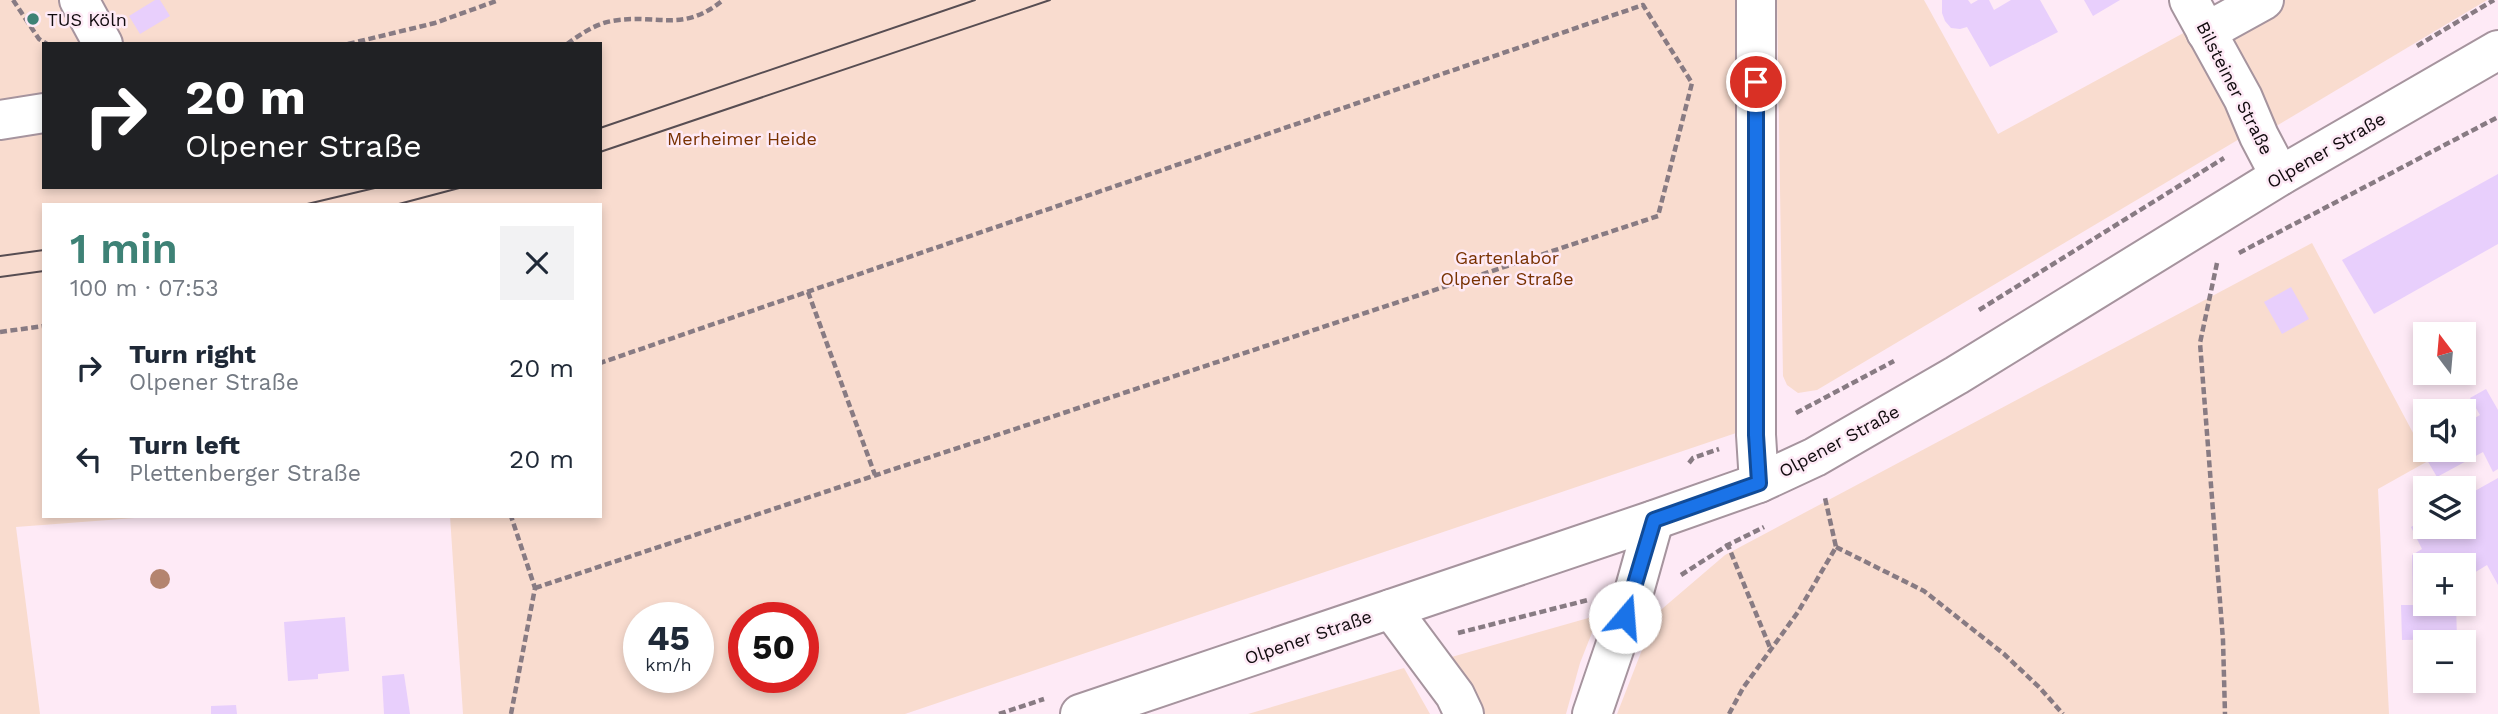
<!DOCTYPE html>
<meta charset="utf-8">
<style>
:root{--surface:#fff;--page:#f2f2f3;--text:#1f2937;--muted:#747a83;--accent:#3e8276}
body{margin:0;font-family:"Work Sans",sans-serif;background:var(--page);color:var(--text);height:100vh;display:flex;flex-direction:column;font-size:26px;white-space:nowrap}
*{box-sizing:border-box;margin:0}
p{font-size:23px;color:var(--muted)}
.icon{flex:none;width:38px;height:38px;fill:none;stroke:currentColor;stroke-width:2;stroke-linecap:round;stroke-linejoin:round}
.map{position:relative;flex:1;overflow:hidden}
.side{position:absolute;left:42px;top:203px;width:560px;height:315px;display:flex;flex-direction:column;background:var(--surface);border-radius:0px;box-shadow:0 4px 10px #0003}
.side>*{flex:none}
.hud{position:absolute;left:42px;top:42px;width:560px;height:147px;border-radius:0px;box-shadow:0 4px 10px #0003;background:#202124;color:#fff;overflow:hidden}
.needle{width:46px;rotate:344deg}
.buttons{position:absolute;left:2413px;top:322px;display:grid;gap:14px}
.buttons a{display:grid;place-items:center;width:63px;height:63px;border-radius:0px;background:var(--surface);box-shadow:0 4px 10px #0003;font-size:35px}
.speed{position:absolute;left:623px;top:602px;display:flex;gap:14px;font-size:35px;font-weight:700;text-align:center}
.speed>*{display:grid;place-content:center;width:91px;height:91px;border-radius:50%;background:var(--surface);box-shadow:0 4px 10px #0003;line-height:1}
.speed small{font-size:18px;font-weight:400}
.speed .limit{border:10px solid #d22;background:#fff;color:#111}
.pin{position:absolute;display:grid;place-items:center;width:60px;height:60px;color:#fff;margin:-30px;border:4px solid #fff;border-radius:50%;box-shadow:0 2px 7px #0007}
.me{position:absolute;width:77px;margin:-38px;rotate:18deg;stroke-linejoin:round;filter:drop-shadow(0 0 5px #0008)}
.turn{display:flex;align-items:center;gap:24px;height:147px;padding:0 28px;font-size:32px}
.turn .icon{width:91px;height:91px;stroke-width:2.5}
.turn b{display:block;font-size:49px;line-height:60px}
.round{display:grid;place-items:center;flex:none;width:74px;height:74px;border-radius:0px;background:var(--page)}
.headline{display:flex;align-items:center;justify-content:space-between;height:119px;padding:0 28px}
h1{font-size:42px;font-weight:600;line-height:52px;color:var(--accent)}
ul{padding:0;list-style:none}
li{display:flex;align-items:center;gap:21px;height:91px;padding:0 28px}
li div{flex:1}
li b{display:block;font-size:26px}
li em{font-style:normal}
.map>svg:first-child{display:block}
.green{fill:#f9dccf;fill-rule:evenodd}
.building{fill:#e8cffc}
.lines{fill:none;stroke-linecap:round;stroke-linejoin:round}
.minor-casing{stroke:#a6949e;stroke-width:42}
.major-casing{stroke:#a6949e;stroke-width:42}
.path{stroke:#887b83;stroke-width:4.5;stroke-dasharray:7 3.5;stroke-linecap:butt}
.minor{stroke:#fff;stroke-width:38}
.major{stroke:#fff;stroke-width:38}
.tram{stroke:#574d52;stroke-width:2}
.tree{fill:#b4846f}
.route-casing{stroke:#114b97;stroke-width:18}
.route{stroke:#1a73e8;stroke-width:12}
.poi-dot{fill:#3e8276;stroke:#feeaf6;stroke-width:2.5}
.labels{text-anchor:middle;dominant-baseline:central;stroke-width:5;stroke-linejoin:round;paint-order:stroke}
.poi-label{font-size:18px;fill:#110b0e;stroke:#feeaf6;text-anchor:start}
.street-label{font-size:18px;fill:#110b0e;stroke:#feeaf6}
.park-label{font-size:18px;fill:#783100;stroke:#feeaf6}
</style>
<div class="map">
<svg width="2498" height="714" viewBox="0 0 2498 714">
<rect width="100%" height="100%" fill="#feeaf6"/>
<g class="green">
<path d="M0,0H1740L1739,432L905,714H463L450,516H600V205H44V516H161L16,527L40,714H0ZM44,44H600V187H44ZM639,618H698V677H639ZM744,618H803V677H744Z"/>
<path d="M1777,0H1924L1998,134L2189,30L2246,135L1817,390L1798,393L1787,385L1783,376Z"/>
<path d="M2281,0H2487L2278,125L2273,124L2230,43L2236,24Z"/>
<path d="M2312,243L2428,461L2378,489L2389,714H1617L1656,614L1725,555Z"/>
<path d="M1599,615L1580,663L1566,714H1478L1448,658Z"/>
<path d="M1404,668L1430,714H1248Z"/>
</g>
<g class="building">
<path d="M155,0H160L170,16L140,34L129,16Z"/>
<path d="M1942,0H1968L1971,4L1978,0H1989L1994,10L2011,0H2040L2058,32L1990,67L1967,27L1960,29L1951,28L1945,21L1942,13Z"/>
<path d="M2084,0H2120L2093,16Z"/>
<path d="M2498,174V244L2374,314L2342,260Z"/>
<path d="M2291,287L2309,319L2282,334L2264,302Z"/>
<path d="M2486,389L2498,410V469L2493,472L2483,452L2437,477L2420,448L2426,445V450H2464V424L2480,415L2470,398Z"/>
<path d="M2498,478V585L2487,565L2464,579V565H2426V604H2456L2457,639L2402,640L2401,605H2413L2412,555L2422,549L2411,527L2426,519V527H2464V497Z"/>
<path d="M345,617L349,671L318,674V679L288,681L284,622Z"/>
<path d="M404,674L410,714H384L382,676Z"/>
<path d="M236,705L237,714H211V706Z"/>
</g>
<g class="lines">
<g class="minor-casing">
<g id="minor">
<path d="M79,0L103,44"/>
<path d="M1756,0V435L1759,483"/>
<path d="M2189,0L2243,98L2259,136L2280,176"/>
<path d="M2206,32L2264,0"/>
<path d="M0,120L44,113"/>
</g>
</g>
<g class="major-casing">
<g id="major">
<path d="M1391,609L1455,695L1464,714"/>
<path d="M1080,714L1654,520L1759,483L1815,457L1957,375L2280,176L2498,50"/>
<path d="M1592,714L1635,588L1654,520"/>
</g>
</g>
<g class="path">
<path d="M13,0L39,39L47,44"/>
<path d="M348,44L435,23L499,0"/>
<path d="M567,44C581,34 595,24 612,21C657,13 682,34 723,0"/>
<path d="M2417,46L2494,0"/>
<path d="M2239,253L2498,117"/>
<path d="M2217,263L2200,343L2223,640L2225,714"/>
<path d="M808,292L875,475"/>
<path d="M1979,310L2224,158"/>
<path d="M0,332L44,326"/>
<path d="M1796,413L1894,361"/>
<path d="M1689,463L1693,458L1719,449"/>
<path d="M1727,543L1771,650"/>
<path d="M1836,547L1924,591L2004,654L2040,688L2063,714"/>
<path d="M1681,575L1728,545L1764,527"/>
<path d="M535,588L1658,216L1692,83L1643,5L600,363"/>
<path d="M1458,633L1588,600"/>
<path d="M511,714L535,588L511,516"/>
<path d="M999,714L1044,699"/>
<path d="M1729,714L1743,688L1798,612L1836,547L1825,498"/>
</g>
<use href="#minor" class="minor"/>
<use href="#major" class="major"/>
<g class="tram">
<path d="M600,128L975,0"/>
<path d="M600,152L1050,0"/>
<path d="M303,205L379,187"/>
<path d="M395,205L463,187"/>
<path d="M0,256L44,250"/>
<path d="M0,277L44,271"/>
</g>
</g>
<circle class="tree" cx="160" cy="579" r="10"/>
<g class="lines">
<g class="route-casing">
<path id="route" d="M1625,617L1654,520L1759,483L1756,435V82"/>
</g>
<use href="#route" class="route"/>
</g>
<circle class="poi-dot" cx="33" cy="19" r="7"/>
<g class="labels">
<g class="poi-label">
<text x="47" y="19">TUS Köln</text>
</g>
<g class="street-label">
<text transform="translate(2235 88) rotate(63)">Bilsteiner Straße</text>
<text transform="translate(2326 150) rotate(-30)">Olpener Straße</text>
<text transform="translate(1839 441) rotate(-28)">Olpener Straße</text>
<text transform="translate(1308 637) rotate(-19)">Olpener Straße</text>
</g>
<g class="park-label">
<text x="742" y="138">Merheimer Heide</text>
<text x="1507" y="257">Gartenlabor<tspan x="1507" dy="21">Olpener Straße</tspan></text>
</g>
</g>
</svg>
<div class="buttons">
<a><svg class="needle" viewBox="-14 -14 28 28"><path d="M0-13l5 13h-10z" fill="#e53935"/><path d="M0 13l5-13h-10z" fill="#747a83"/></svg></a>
<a><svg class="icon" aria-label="sound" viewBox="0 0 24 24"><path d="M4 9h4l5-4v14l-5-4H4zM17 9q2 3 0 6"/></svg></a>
<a><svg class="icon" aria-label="layers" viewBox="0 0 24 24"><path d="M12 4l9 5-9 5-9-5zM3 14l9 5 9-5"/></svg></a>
<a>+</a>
<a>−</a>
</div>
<div class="speed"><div>45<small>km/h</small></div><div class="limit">50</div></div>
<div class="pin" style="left:1756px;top:82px;background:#d93025"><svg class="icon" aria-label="arrive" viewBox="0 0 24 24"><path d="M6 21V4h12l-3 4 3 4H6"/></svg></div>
<svg class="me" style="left:1625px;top:617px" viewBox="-20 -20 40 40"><circle r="19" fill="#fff"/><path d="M0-13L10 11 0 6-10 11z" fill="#1a73e8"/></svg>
<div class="hud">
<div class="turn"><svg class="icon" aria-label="right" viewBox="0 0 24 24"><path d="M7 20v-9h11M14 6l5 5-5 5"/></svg><div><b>20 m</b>Olpener Straße</div></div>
</div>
<section class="side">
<div class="headline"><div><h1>1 min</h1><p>100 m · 07:53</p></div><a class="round"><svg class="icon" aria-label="close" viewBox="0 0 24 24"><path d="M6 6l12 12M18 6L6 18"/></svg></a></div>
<ul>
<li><svg class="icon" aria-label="right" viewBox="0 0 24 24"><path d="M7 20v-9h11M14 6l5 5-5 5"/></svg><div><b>Turn right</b><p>Olpener Straße</p></div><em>20 m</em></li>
<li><svg class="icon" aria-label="left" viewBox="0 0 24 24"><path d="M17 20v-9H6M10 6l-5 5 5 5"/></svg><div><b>Turn left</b><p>Plettenberger Straße</p></div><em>20 m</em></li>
</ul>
</section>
</div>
